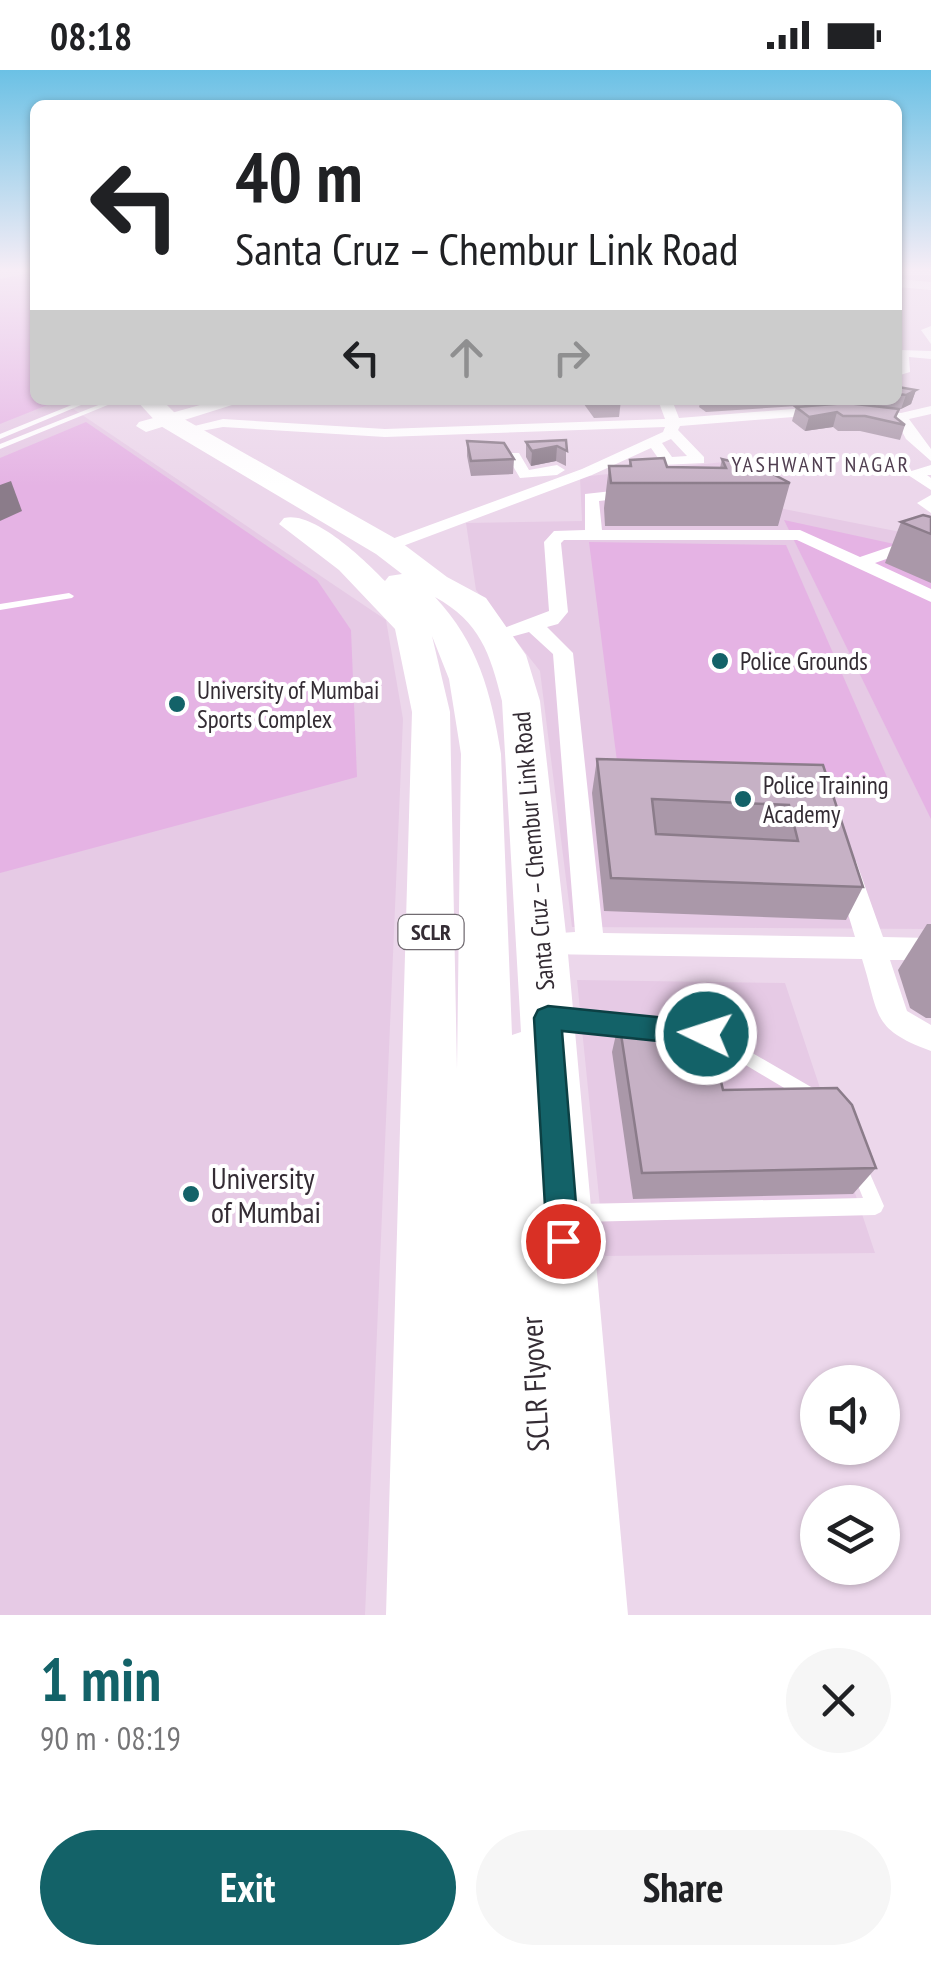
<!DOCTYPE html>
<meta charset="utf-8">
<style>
:root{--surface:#fff;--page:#f6f6f6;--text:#202124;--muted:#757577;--accent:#136268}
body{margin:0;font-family:"PT Sans Narrow",sans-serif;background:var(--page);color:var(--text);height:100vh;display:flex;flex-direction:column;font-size:38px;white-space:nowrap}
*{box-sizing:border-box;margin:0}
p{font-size:32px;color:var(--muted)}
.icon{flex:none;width:55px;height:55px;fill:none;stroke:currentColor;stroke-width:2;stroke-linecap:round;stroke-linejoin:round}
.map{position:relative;height:1545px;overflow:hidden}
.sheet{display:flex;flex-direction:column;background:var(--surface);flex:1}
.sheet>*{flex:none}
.top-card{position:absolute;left:30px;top:30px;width:872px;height:305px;border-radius:15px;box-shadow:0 2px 8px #0004;background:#fff;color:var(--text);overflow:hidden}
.buttons{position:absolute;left:800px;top:1295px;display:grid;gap:20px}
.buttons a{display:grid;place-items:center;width:100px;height:100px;border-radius:50%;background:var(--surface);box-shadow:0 2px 8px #0004;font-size:50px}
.pin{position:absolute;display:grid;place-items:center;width:85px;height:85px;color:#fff;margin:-42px;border:5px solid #fff;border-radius:50%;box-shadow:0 2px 10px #0007}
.me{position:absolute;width:110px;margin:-55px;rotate:274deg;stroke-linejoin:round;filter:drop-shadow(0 0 8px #0008)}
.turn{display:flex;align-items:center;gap:35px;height:210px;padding:0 40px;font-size:45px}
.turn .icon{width:130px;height:130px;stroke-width:2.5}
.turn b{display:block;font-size:70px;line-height:85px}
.lanes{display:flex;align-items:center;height:95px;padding:0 40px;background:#0003;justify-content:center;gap:50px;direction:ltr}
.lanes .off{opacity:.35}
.round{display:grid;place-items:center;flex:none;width:105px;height:105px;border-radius:52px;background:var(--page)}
.headline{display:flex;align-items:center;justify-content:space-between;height:170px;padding:0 40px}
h1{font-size:60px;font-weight:600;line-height:75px;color:var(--accent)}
.primary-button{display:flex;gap:20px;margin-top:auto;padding:20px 40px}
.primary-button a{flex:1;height:115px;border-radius:60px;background:var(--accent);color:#fff;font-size:40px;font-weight:600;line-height:115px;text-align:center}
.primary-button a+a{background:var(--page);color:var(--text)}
.status{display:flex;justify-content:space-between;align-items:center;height:70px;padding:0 50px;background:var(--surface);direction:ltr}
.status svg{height:28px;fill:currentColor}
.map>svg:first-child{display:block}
.built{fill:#e6cae5}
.green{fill:#e5b3e4}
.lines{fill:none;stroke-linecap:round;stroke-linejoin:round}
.lane{fill:#fff;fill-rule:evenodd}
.street{fill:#fff;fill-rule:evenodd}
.secondary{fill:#fff;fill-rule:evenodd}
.highway{fill:#fff;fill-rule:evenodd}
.wall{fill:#aa98a9}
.shaded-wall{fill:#8b7c8a}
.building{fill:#c6b1c5;stroke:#8b7c8a;stroke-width:2.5;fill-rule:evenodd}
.route{fill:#136268;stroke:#0c4044;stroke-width:2.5}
.poi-dot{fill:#136268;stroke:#fff;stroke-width:4}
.labels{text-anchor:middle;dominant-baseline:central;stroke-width:8;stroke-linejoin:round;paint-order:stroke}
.far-neighbourhood-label{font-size:22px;letter-spacing:2.5px;fill:#503e50;stroke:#fff}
.shield{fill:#fff;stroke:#716b71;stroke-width:2.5}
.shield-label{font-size:22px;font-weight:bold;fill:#342c34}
.poi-label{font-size:25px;fill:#342c34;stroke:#fff;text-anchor:start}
.street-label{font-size:25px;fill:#342c34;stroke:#fff}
.near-poi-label{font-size:30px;fill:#342c34;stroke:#fff;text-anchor:start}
.near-street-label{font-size:30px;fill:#342c34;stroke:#fff}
</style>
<div class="status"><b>08:18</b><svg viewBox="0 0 49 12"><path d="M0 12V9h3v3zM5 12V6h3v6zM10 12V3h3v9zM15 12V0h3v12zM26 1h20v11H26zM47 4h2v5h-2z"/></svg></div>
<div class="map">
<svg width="931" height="1545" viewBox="0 0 931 1545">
<rect width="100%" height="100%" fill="#ecd7eb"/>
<g class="built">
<path d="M0,231L35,330H60L386,550L403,649L365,1545H0Z"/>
<path d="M724,392L784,439L931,468V859L572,857L540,601L476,520L466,453L582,451L580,407Z"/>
<path d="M577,910L785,913L875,1183L605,1186Z"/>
</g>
<g class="green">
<path d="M35,202V330H60L0,354V209Z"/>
<path d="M86,352L317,510L351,560L357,707L0,803V388Z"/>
<path d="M784,450L931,482V749Z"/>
<path d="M589,472L786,475L890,714L619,707Z"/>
</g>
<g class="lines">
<g class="lane">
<path d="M84,330H93L0,369V364Z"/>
<path d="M111,330H120L0,379V374Z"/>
<path d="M69,523L74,526L72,528L0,540V534Z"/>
<path d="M560,944L634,951L639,953L641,958L639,963L634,965L560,956L555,955L553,950L555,945Z"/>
<path d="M694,956L711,959L818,1021L820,1026L818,1031L812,1033L806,1031L704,970L689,968L686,963L689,958Z"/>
<path d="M858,1088L864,1090L884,1136L881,1142L875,1145L579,1152L573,1149L570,1143L573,1137L579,1134L863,1128L850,1096L852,1090Z"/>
</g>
<g class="street">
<rect x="898" y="199" width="33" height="6"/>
<path d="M931,256V274L921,260Z"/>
<path d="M899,280L931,281V289L909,287L910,302L900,305Z"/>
<path d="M658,330H672L679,348L843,335L901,343L931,336V344L909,349L931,379V391L906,369L896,350L843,343L680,356L678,360L704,387V393L663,395L651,378L592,405L387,482L378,477L381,473L582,399L663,362L665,357L385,367L223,357L185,364L178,360L223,349L385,359L665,349ZM671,369L687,386L672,387L662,373Z"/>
<path d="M682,330H714L707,334Z"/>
<path d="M509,383H519L529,400L557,395L565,400L557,405L520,408L507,386Z"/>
<path d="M931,395V405H927L931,408V420L905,403Z"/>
<path d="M639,418L645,420V426L599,431L602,460H800L860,487L904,472L931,473V483L906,482L875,493L931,519V532L797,470H564L561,473L568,542L558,554L547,557L573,583L603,863L855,867L834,798L838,791H856L883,867L931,868V890H890L907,941L931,955V981C871,959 880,946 862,889L542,884L532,881L528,873L532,865L575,862L553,584L529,562L496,571L486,565L549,541L544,472L554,461L585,460V424Z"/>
<path d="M931,425V443L917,433Z"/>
</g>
<g class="secondary">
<path d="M898,209L931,212V220L898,217Z"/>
<path d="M218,330H248L146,362L136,356L139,352Z"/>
</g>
<path class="highway" d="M136,330H162L177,345L398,470L447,507L486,528L526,585L540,631L567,873L628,1545H386L412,642L395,559L339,500L279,454L284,448C313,440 365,490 385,511L389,506L402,504L376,484L159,355ZM435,527C480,552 490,583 502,631L521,962L512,965L501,684C491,622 478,573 435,527ZM432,566L449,609L461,684L457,1000L450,642Z"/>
</g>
<g class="wall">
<path d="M898,317L916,320L911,334L901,339L877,336L879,330H898Z"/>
<path d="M581,330H621L619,347L594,348Z"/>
<path d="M701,330H853L852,332L899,339L896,348L905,355L900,370L860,361H838L833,357L805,361L792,351L796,337L828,334L706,342L699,337Z"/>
<path d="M566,370V396L556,391L531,396L526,387V372Z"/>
<path d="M467,371L514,389L513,404L471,406L467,386Z"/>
<path d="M722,389L790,413L778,456H605L604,438L609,396H629L630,390L667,397L720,398Z"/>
<path d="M931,447V513L885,493L901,452Z"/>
<path d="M597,689L823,695L863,817L846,850L604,841L592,723Z"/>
<path d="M927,854H931V948H926L910,938L898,900Z"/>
<path d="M619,951L723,1020L876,1098L853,1124L633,1129L612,982Z"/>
</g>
<g class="shaded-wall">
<path d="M916,320L911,334L901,339L906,325Z"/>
<path d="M837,342L833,357L805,361L809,347Z"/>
<path d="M557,376L556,391L531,396L532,381Z"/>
<path d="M11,411L22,441L0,451V415Z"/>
</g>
<g class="building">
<path d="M898,317L916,320L906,325L898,324Z"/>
<path d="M847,333L899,339L895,347L905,355L865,346H843L837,342L809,347L796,337Z"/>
<path d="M566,370L567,381L557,376L532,381L526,372Z"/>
<path d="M467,371L504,373L514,389L471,391Z"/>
<path d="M664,388L667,397L726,398L722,389L763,399L790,413H611L609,396H631L630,390Z"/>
<path d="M923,445L931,447V464L901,452Z"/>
<path d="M597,689L823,695L863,817L611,808ZM652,729L789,735L798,771L656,764Z"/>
<path d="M619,951H707L723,1020L837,1018L852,1035L876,1098L642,1103Z"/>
</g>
<linearGradient id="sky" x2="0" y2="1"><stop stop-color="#6bc1e5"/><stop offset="0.48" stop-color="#f6edf6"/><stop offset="1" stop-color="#f6edf6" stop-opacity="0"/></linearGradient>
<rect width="931" height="416" fill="url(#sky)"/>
<path class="route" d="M548,936L706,952L716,955L720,964L716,972L706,976L562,961L579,1171L575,1183L563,1187L552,1183L547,1171L534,948L538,940Z"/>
<g class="poi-dot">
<circle cx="720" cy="591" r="10"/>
<circle cx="177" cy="634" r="10"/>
<circle cx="743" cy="729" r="10"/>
<circle cx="191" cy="1124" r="10"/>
</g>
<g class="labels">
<g class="far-neighbourhood-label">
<text x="821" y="394">YASHWANT NAGAR</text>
</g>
<rect class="shield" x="398.5" y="845" width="65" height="34" rx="8"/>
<g class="shield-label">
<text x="431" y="862">SCLR</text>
</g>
<g class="poi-label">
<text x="740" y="591">Police Grounds</text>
<text x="197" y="620">University of Mumbai<tspan x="197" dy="29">Sports Complex</tspan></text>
<text x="763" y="715">Police Training<tspan x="763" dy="29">Academy</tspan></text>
</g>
<g class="street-label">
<text transform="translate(533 781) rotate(-95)">Santa Cruz – Chembur Link Road</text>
</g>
<g class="near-poi-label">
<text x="211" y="1107">University<tspan x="211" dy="34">of Mumbai</tspan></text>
</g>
<g class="near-street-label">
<text transform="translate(534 1314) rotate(-93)">SCLR Flyover</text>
</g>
</g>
</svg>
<div class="buttons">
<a><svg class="icon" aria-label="sound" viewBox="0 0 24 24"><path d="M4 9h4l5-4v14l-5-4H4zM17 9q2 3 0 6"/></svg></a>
<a><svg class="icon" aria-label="layers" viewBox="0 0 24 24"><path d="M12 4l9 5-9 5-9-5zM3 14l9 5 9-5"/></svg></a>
</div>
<div class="pin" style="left:563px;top:1171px;background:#d93025"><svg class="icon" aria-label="arrive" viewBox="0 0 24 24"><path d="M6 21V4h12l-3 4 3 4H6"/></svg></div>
<svg class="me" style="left:706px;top:964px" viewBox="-20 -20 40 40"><circle r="17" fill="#136268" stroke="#fff" stroke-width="3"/><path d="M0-11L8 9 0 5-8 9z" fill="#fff"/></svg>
<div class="top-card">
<div class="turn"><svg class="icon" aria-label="left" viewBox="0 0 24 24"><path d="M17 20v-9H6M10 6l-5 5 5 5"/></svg><div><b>40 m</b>Santa Cruz – Chembur Link Road</div></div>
<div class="lanes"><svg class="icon" aria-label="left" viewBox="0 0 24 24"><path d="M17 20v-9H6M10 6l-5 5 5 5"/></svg><svg class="icon off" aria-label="ahead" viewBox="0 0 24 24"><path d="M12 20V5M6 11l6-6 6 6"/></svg><svg class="icon off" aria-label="right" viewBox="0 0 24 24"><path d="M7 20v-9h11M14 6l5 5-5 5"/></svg></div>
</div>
</div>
<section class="sheet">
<div class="headline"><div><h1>1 min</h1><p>90 m · 08:19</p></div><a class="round"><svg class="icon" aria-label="close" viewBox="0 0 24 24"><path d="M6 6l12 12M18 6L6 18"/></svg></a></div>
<div class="primary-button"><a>Exit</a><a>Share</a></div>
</section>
